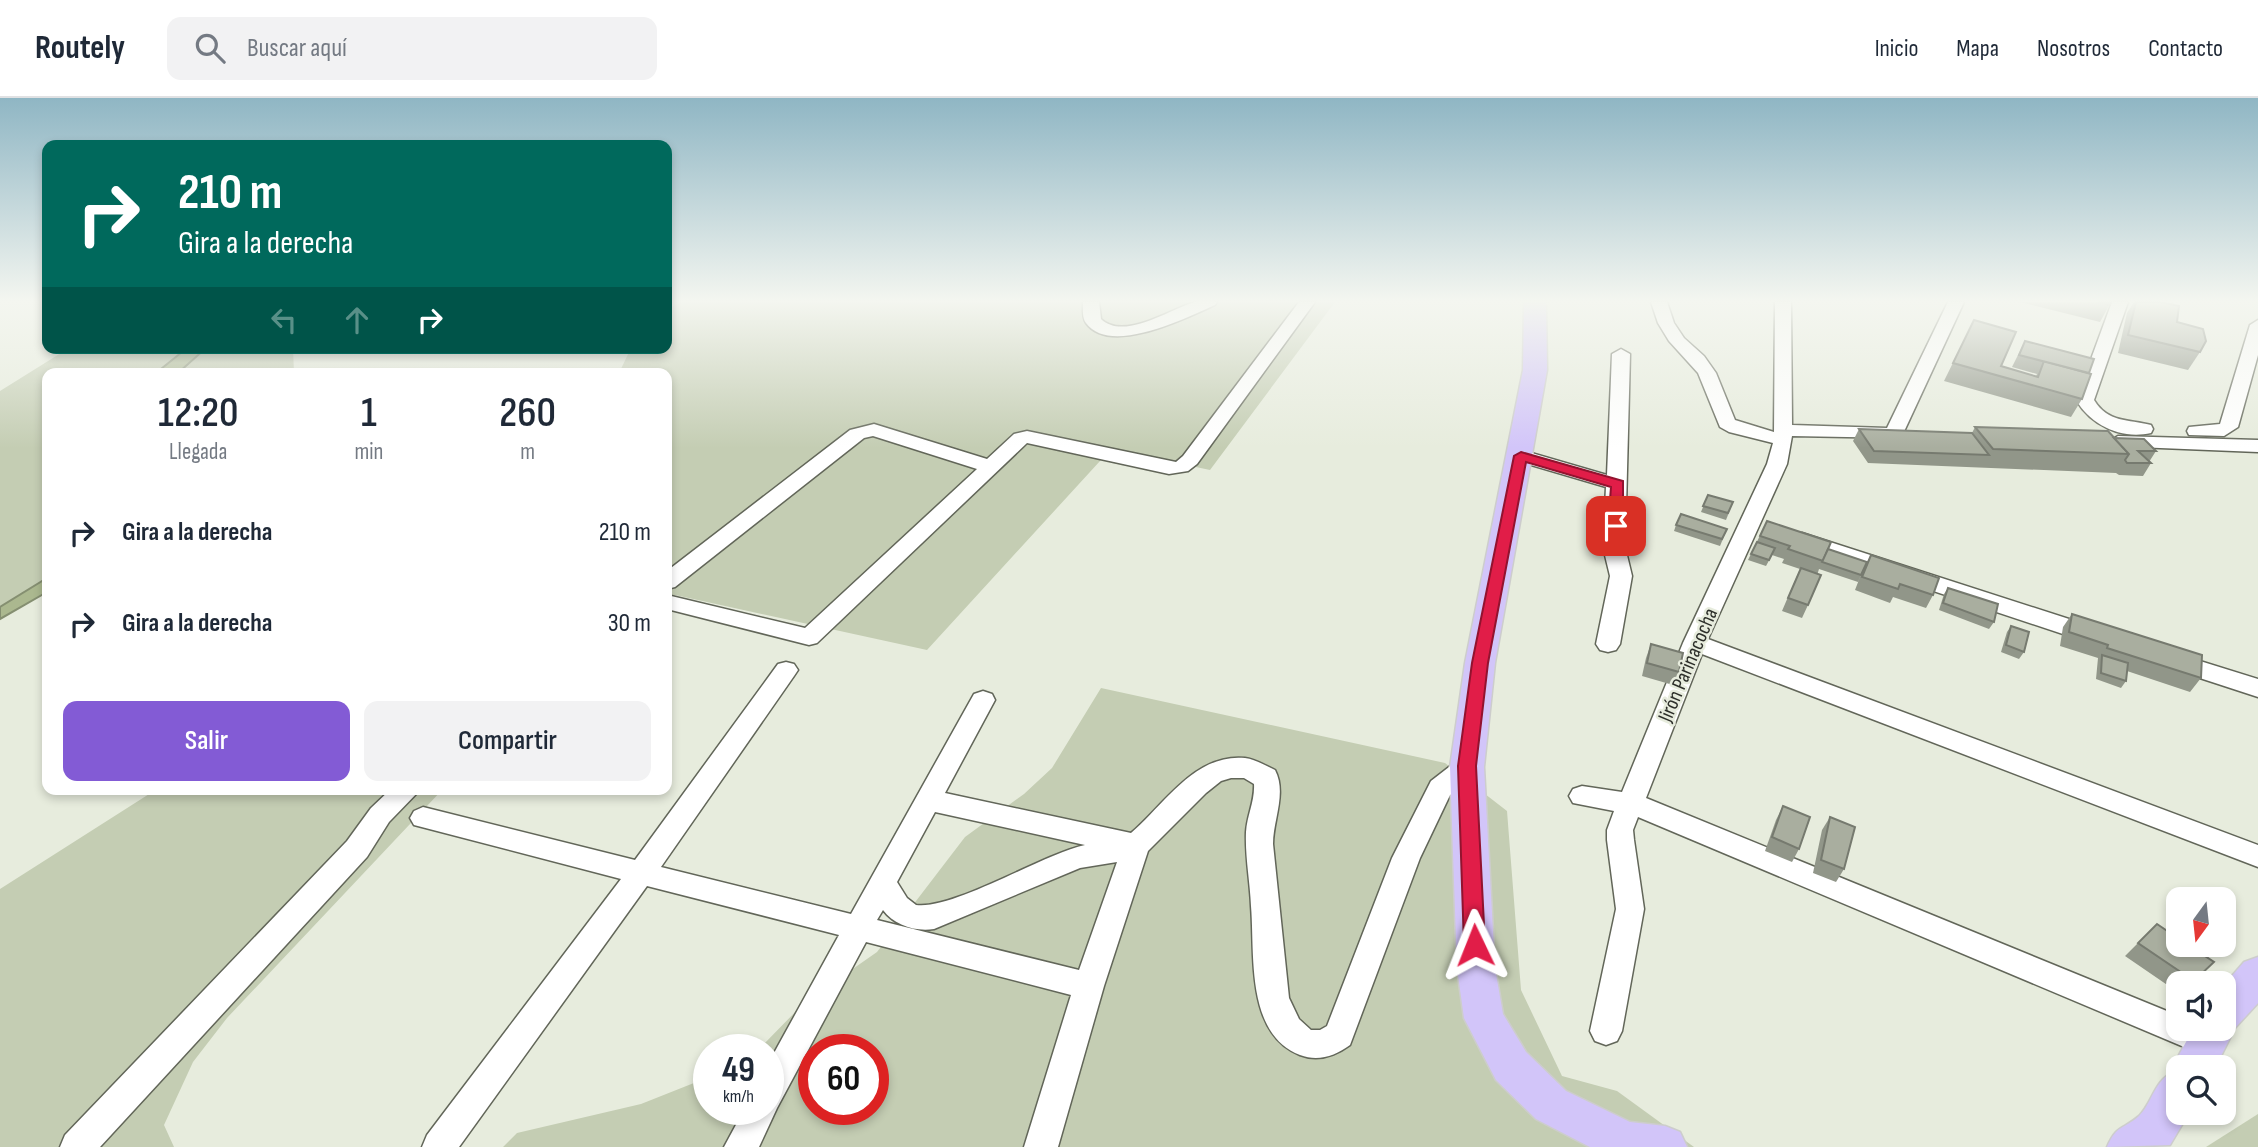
<!DOCTYPE html>
<html lang="es">
<meta charset="utf-8">
<style>
:root{--surface:#fff;--page:#f2f2f3;--text:#1f2937;--muted:#747a83;--line:#e0e1e3;--accent:#835bd5}
body{margin:0;font-family:"Sofia Sans Condensed",sans-serif;background:var(--page);color:var(--text);height:100vh;display:flex;flex-direction:column;font-size:26px;white-space:nowrap}
*{box-sizing:border-box;margin:0}
p{font-size:23px;color:var(--muted)}
.icon{flex:none;width:38px;height:38px;fill:none;stroke:currentColor;stroke-width:2;stroke-linecap:round;stroke-linejoin:round}
.map{position:relative;flex:1;overflow:hidden}
.side{position:absolute;left:42px;top:270px;width:630px;height:427px;display:flex;flex-direction:column;background:var(--surface);border-radius:14px;box-shadow:0 4px 10px #0003}
.side>*{flex:none}
.top-card{position:absolute;left:42px;top:42px;width:630px;height:214px;border-radius:14px;box-shadow:0 4px 10px #0003;background:#00695c;color:#fff;overflow:hidden}
.needle{width:46px;rotate:195deg}
.fabs{position:absolute;left:2166px;top:789px;display:grid;gap:14px}
.fabs a{display:grid;place-items:center;width:70px;height:70px;border-radius:14px;background:var(--surface);box-shadow:0 4px 10px #0003;font-size:35px}
.speed{position:absolute;left:693px;top:936px;display:flex;gap:14px;font-size:35px;font-weight:700;text-align:center}
.speed>*{display:grid;place-content:center;width:91px;height:91px;border-radius:50%;background:var(--surface);box-shadow:0 4px 10px #0003;line-height:1}
.speed small{font-size:18px;font-weight:400}
.speed .limit{border:10px solid #d22;background:#fff;color:#111}
.pin{position:absolute;display:grid;place-items:center;width:60px;height:60px;color:#fff;margin:-30px;border-radius:14px;box-shadow:0 4px 10px #0006}
.me{position:absolute;width:77px;margin:-38px;rotate:358deg;stroke-linejoin:round;filter:drop-shadow(0 0 5px #0008)}
.turn{display:flex;align-items:center;gap:24px;height:147px;padding:0 21px;font-size:32px}
.turn .icon{width:91px;height:91px;stroke-width:2.5}
.turn b{display:block;font-size:49px;line-height:60px}
.lanes{display:flex;align-items:center;height:66px;padding:0 21px;background:#0003;justify-content:center;gap:35px;direction:ltr}
.lanes .off{opacity:.35}
.eta{display:flex;justify-content:space-evenly;align-items:center;height:119px;text-align:center}
.eta b{font-size:42px;font-weight:600;line-height:49px}
.cta{display:flex;gap:14px;margin-top:auto;padding:14px 21px}
.cta a{flex:1;height:80px;border-radius:14px;background:var(--accent);color:#fff;font-size:28px;font-weight:600;line-height:80px;text-align:center}
.cta a+a{background:var(--page);color:var(--text)}
ul{padding:0;list-style:none}
li{display:flex;align-items:center;gap:21px;height:91px;padding:0 21px}
li div{flex:1}
li b{display:block;font-size:26px}
li em{font-style:normal}
header{display:flex;align-items:center;gap:42px;box-sizing:border-box;height:98px;padding:0 35px;background:var(--surface);border-bottom:2px solid var(--line)}
header strong{font-size:33px}
nav{display:flex;gap:38px;margin-inline-start:auto;font-size:24px}
.search{width:490px;height:63px;background:var(--page);display:flex;align-items:center;gap:18px;box-sizing:border-box;padding:0 24px;border-radius:14px;color:var(--muted);font-size:26px}
.map>svg:first-child{display:block}
.green{fill:#c4cdb3;fill-rule:evenodd}
.water{fill:#abb88f;stroke:#858f71;stroke-width:2}
.lines{fill:none;stroke-linecap:round;stroke-linejoin:round}
.minor-casing{stroke:#626659;stroke-width:3}
.major-casing{stroke:#cdcdcc;stroke-width:3}
.minor{fill:#fff;fill-rule:evenodd}
.major{fill:#d2c5f9;fill-rule:evenodd}
.wall{fill:#919689}
.building{fill:#a9ae9f;stroke:#767a6f;stroke-width:2}
.route{fill:#e11d48;stroke:#92132f;stroke-width:2}
.labels{text-anchor:middle;dominant-baseline:central;stroke-width:5;stroke-linejoin:round;paint-order:stroke}
.street-label{font-size:21px;fill:#2d2f2a;stroke:#e7ecdd}
</style>
<header>
<strong>Routely</strong>
<div class="search"><svg class="icon" aria-label="search" viewBox="0 0 24 24"><circle cx="10" cy="10" r="6"/><path d="M15 15l6 6"/></svg>Buscar aquí</div>
<nav><a>Inicio</a><a>Mapa</a><a>Nosotros</a><a>Contacto</a></nav>
</header>
<div class="map">
<svg width="2258" height="1049" viewBox="0 0 2258 1049">
<rect width="100%" height="100%" fill="#e7ecdd"/>
<g class="green">
<path d="M681,204H1335L1210,372L1111,351L927,552L675,497L667,503V275H619L631,250H667V212Z"/>
<path d="M69,250H293L294,275H47V487L0,508V293Z"/>
<path d="M1101,590L1445,665L1507,713L1521,892L1562,978L1617,993L1694,1049H503L517,1035L641,1006L709,979V1012H768V952H758L804,905L877,854L965,739L1024,696L1052,670ZM814,952H873V1012H814Z"/>
<path d="M157,691H443L227,920L193,964L164,1027L174,1049H0V791Z"/>
<path d="M2258,1016V1049H2206Z"/>
</g>
<g class="water">
<path d="M187,250H206L178,275H156Z"/>
<path d="M47,480V494L0,521V509Z"/>
</g>
<g class="lines">
<g class="minor-casing">
<g id="minor">
<path d="M1083,204H1099L1101,221C1124,243 1170,211 1195,204C1202,202 1211,203 1217,204L1215,207C1186,220 1110,258 1086,225C1082,220 1083,211 1083,204Z"/>
<path d="M1299,204H1315L1197,366L1188,373L1169,376L1027,345L817,545L809,547L667,511V497L805,530L977,371L873,338L864,340L675,489L667,491V473L850,332L874,326L987,361L1014,336L1027,333L1176,364L1183,358Z"/>
<path d="M1651,204H1667L1674,225L1684,240L1704,258L1716,275L1735,322L1774,334L1775,204H1791L1792,327L1887,330L1948,204H1964L1901,340L1792,338L1787,366L1708,541L2258,747V769L1702,556L1646,700L2179,918V931H2211L2218,934L2223,944L2218,954L2207,958L2196,954L1638,719L1633,732L1634,742L1644,811L1622,933L1617,943L1606,947L1595,943L1590,933L1616,811L1607,742V732L1614,713L1573,705L1569,698L1573,691L1582,688L1622,694L1683,545L1767,366L1773,345L1729,334L1720,329L1698,275L1669,243L1658,225Z"/>
<path d="M2112,204H2128L2094,302C2108,325 2128,321 2151,327L2153,331L2151,335C2121,342 2091,327 2076,302Z"/>
<path d="M2258,222V257L2238,329L2224,338L2189,337L2187,333L2189,329L2220,326L2250,227Z"/>
<path d="M1621,251L1630,256L1625,449L1632,478L1620,546L1616,552L1608,554L1600,552L1596,546L1610,478L1603,449L1606,389L1514,362L1511,358L1521,352L1607,377L1612,256Z"/>
<path d="M2118,338L2258,342V354L2111,348L2108,344Z"/>
<path d="M1802,435L2100,531L2104,537L2100,543L2092,545L2084,543L1795,447L1791,442L1795,437Z"/>
<path d="M2171,554L2258,581V599L2163,568L2159,562L2163,556Z"/>
<path d="M786,564L794,566L798,572L794,578L661,769L851,816L974,596L983,593L992,596L995,602L945,695L1131,735C1164,707 1195,655 1245,660C1255,661 1266,668 1275,672C1287,695 1273,722 1273,746L1289,900L1299,921L1311,932H1320L1327,928L1392,760L1431,683L1458,662L1467,659L1476,662L1480,669L1476,676L1450,697L1420,760L1350,947C1335,958 1318,964 1300,957C1245,936 1255,855 1251,808C1250,783 1245,759 1246,734C1247,717 1255,703 1254,686L1244,680H1231L1221,683L1206,695L1148,753L1104,888L1058,1049H1024L1071,897L866,844L777,1010L759,1049H724L744,1012H768V966L839,837L647,788L459,1049H422L427,1037L621,781L414,727L410,720L414,713L423,709L635,762L778,566ZM935,714L1085,747C1041,757 953,812 916,807L907,800L897,784ZM1117,764L1079,872L877,822L883,812C894,827 915,834 934,831L1080,770Z"/>
<path d="M391,691H421L389,724L367,759L100,1049H60L65,1037L347,743L371,710Z"/>
</g>
</g>
<g class="major-casing">
<g id="major">
<path d="M1524,204H1546L1547,272L1495,565L1484,669L1495,870L1503,916L1526,954L1566,993L1630,1024L1665,1028L1680,1034L1687,1049H1590L1536,1021L1496,982L1464,920L1457,870L1450,669L1465,565L1523,272Z"/>
<path d="M2258,859V905L2235,930L2215,970H2179V1015H2189L2170,1047L2107,1049C2117,1026 2123,1032 2139,1018C2153,1004 2154,982 2174,974L2172,970L2193,931H2224V887L2244,864Z"/>
</g>
</g>
<use href="#minor" class="minor"/>
<use href="#major" class="major"/>
</g>
<g class="wall">
<path d="M2020,204H2111L2100,224Z"/>
<path d="M2134,204H2161L2200,254L2188,272L2118,255L2127,215Z"/>
<path d="M1974,222L2001,268L2036,278L2037,276L2012,269L2025,243L2089,275L2082,301L2071,319L1944,283Z"/>
<path d="M1975,329L2114,340L2156,353L2149,364L2151,365L2143,378L2119,377L2116,375L1868,365L1853,343L1859,331L1972,335Z"/>
<path d="M1708,397L1733,404L1726,422L1701,414Z"/>
<path d="M1767,423L1828,451L1867,464L1871,457L1933,497L1926,510L1893,499L1890,505L1855,492L1862,474L1858,484L1819,471L1808,507L1802,520L1782,513L1800,471L1782,465L1784,461L1772,457L1766,468L1748,462Z"/>
<path d="M1676,427L1727,431L1720,448L1674,433Z"/>
<path d="M1948,490L1994,524L1989,531L1939,512L1944,496Z"/>
<path d="M2072,516L2201,580L2190,594L2127,573L2126,583L2121,590L2096,581L2098,560L2060,548L2063,529Z"/>
<path d="M2011,528L2024,554L2019,561L2001,554L2007,534Z"/>
<path d="M1651,546L1679,574L1673,587L1642,578L1646,560Z"/>
<path d="M1783,708L1799,751L1792,764L1765,753L1776,722Z"/>
<path d="M1830,719L1844,771L1836,784L1813,775L1822,732Z"/>
<path d="M2138,845L2214,864L2192,886H2179V895L2125,858Z"/>
</g>
<g class="building">
<path d="M2098,204H2111L2110,207Z"/>
<path d="M2136,204H2161L2179,208L2177,224L2203,231L2206,243L2200,254L2128,237Z"/>
<path d="M1974,222L2016,234L2001,268L2038,279L2044,263L2091,276L2082,301L1953,265Z"/>
<path d="M2025,243L2094,261L2089,275L2019,257Z"/>
<path d="M1975,329L2108,333L2129,356L1993,351Z"/>
<path d="M1859,331L1972,335L1989,357L1874,353Z"/>
<path d="M2114,340L2144,341L2156,353H2138L2151,365H2127L2125,362L2129,356Z"/>
<path d="M1708,397L1733,404L1728,415L1703,408Z"/>
<path d="M1681,416L1727,431L1722,441L1676,427Z"/>
<path d="M1767,423L1831,444L1823,463L1788,451L1790,448L1760,438Z"/>
<path d="M1757,444L1775,450L1769,462L1751,456Z"/>
<path d="M1828,451L1867,464L1861,477L1822,464Z"/>
<path d="M1871,457L1939,480L1933,497L1900,486L1898,491L1862,479Z"/>
<path d="M1801,470L1821,477L1808,507L1788,500Z"/>
<path d="M1948,490L1998,506L1994,524L1943,505Z"/>
<path d="M2072,516L2202,557L2201,580L2107,550L2108,547L2069,534Z"/>
<path d="M2011,528L2029,534L2024,554L2006,547Z"/>
<path d="M1651,546L1683,555L1679,574L1647,565Z"/>
<path d="M2102,557L2128,565L2126,583L2101,575Z"/>
<path d="M1783,708L1810,719L1799,751L1772,739Z"/>
<path d="M1830,719L1855,729L1844,771L1821,762Z"/>
<path d="M2157,826L2179,841V847H2188L2214,864L2194,883L2138,845Z"/>
</g>
<linearGradient id="sky" x2="0" y2="1"><stop stop-color="#8fb6c4"/><stop offset="0.58" stop-color="#f4f6f0"/><stop offset="1" stop-color="#f4f6f0" stop-opacity="0"/></linearGradient>
<rect width="2258" height="350" fill="url(#sky)"/>
<path class="route" d="M1521,354L1623,383V428L1616,433L1608,428L1611,389L1526,364L1488,565L1476,668L1485,847L1482,853L1475,856L1467,853L1464,847L1458,668L1472,565L1514,358Z"/>
<g class="labels">
<g class="street-label">
<text transform="translate(1688 567) rotate(-67)">Jirón Parinacocha</text>
</g>
</g>
</svg>
<div class="fabs">
<a><svg class="needle" viewBox="-14 -14 28 28"><path d="M0-13l5 13h-10z" fill="#e53935"/><path d="M0 13l5-13h-10z" fill="#747a83"/></svg></a>
<a><svg class="icon" aria-label="sound" viewBox="0 0 24 24"><path d="M4 9h4l5-4v14l-5-4H4zM17 9q2 3 0 6"/></svg></a>
<a><svg class="icon" aria-label="search" viewBox="0 0 24 24"><circle cx="10" cy="10" r="6"/><path d="M15 15l6 6"/></svg></a>
</div>
<div class="speed"><div>49<small>km/h</small></div><div class="limit">60</div></div>
<div class="pin" style="left:1616px;top:428px;background:#d93025"><svg class="icon" aria-label="arrive" viewBox="0 0 24 24"><path d="M6 21V4h12l-3 4 3 4H6"/></svg></div>
<svg class="me" style="left:1475px;top:847px" viewBox="-20 -20 40 40"><path d="M0-17L14 15 0 8-14 15z" fill="#e11d48" stroke="#fff" stroke-width="4"/></svg>
<div class="top-card">
<div class="turn"><svg class="icon" aria-label="right" viewBox="0 0 24 24"><path d="M7 20v-9h11M14 6l5 5-5 5"/></svg><div><b>210 m</b>Gira a la derecha</div></div>
<div class="lanes"><svg class="icon off" aria-label="left" viewBox="0 0 24 24"><path d="M17 20v-9H6M10 6l-5 5 5 5"/></svg><svg class="icon off" aria-label="ahead" viewBox="0 0 24 24"><path d="M12 20V5M6 11l6-6 6 6"/></svg><svg class="icon" aria-label="right" viewBox="0 0 24 24"><path d="M7 20v-9h11M14 6l5 5-5 5"/></svg></div>
</div>
<section class="side">
<div class="eta">
<div><b>12:20</b><p>Llegada</p></div>
<div><b>1</b><p>min</p></div>
<div><b>260</b><p>m</p></div>
</div>
<ul>
<li><svg class="icon" aria-label="right" viewBox="0 0 24 24"><path d="M7 20v-9h11M14 6l5 5-5 5"/></svg><div><b>Gira a la derecha</b></div><em>210 m</em></li>
<li><svg class="icon" aria-label="right" viewBox="0 0 24 24"><path d="M7 20v-9h11M14 6l5 5-5 5"/></svg><div><b>Gira a la derecha</b></div><em>30 m</em></li>
</ul>
<div class="cta"><a>Salir</a><a>Compartir</a></div>
</section>
</div>
